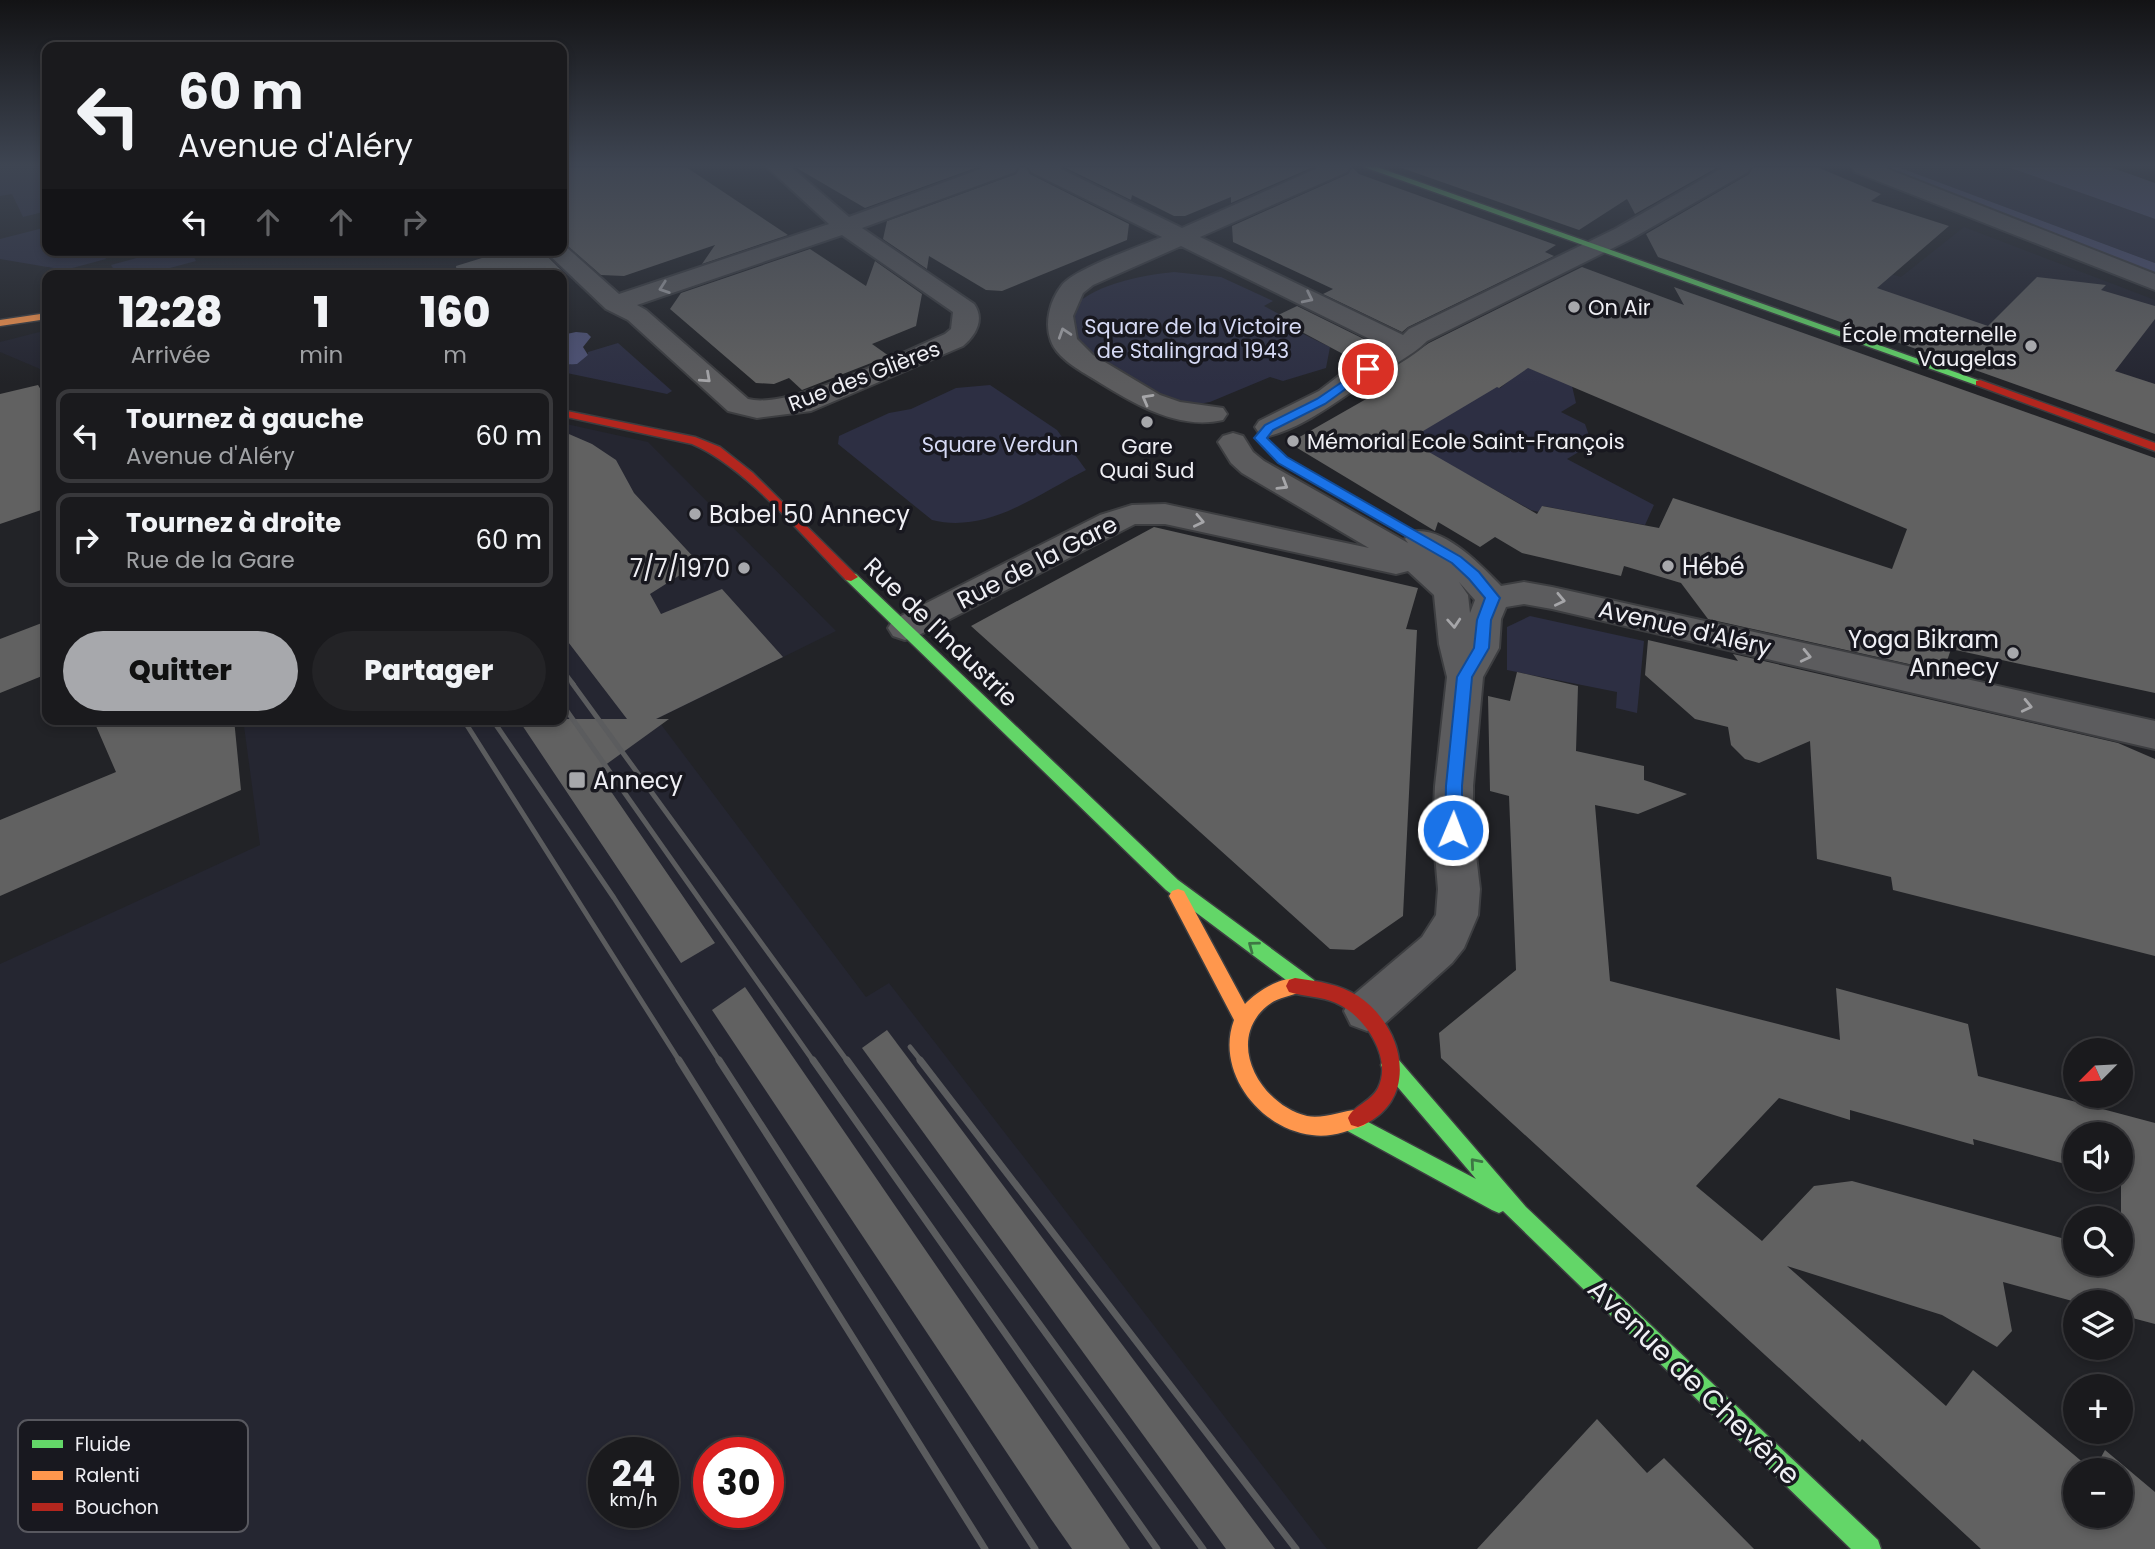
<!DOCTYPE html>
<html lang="fr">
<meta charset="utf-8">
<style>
:root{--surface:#1a1a1d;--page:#232326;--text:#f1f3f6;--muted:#9fa1a4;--line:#38383b;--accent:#a7a8ac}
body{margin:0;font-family:Poppins,sans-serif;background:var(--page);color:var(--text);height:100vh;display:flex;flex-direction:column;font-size:26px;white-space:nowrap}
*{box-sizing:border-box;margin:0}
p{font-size:23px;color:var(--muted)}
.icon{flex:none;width:38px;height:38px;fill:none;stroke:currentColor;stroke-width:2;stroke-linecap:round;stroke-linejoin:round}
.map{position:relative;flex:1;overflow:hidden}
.panel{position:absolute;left:42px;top:270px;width:525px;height:455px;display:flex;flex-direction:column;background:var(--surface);border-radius:14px;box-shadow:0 4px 10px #0003,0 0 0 2px var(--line)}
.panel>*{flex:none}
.banner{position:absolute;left:42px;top:42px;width:525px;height:214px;border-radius:14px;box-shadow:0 4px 10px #0003,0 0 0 2px var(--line);background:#1a1a1d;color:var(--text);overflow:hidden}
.needle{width:46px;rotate:246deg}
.controls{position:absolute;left:2063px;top:1038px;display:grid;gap:14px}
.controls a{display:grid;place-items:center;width:70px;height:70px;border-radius:50%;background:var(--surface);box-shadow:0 4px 10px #0003,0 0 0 2px var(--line);font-size:35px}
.speed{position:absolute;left:588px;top:1437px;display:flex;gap:14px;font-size:35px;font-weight:700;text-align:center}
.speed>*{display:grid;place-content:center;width:91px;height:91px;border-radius:50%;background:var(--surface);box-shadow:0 4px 10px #0003,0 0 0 2px var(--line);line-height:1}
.speed small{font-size:18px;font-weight:400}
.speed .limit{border:10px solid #d22;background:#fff;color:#111}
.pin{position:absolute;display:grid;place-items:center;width:60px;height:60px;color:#fff;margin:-30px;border:4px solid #fff;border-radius:50%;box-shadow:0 2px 7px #0007}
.me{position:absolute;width:77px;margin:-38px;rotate:1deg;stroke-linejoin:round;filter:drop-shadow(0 0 5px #0008)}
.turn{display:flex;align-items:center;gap:24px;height:147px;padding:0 21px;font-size:32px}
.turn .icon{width:91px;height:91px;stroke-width:2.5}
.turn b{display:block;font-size:49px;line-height:60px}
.lanes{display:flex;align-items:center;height:66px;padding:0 21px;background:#0003;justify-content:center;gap:35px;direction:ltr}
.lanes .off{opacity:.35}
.eta{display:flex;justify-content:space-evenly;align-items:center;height:119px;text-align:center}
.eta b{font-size:42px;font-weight:800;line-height:49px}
.primary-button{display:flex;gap:14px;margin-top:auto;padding:14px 21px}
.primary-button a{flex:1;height:80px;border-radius:42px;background:var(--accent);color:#111;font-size:28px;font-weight:800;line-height:80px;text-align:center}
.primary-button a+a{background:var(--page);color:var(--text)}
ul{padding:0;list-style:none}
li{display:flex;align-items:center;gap:21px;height:94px;margin:0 14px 10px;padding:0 7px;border:4px solid var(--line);border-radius:14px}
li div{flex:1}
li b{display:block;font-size:26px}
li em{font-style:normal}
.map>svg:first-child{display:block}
.built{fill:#252631;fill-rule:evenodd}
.green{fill:#2d2f43}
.water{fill:#4e5275}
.building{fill:#616161;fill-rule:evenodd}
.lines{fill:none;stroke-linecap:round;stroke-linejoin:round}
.street-casing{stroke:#3d3e41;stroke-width:4}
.fast-casing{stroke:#3d3e41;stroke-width:3}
.slow-casing{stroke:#3d3e41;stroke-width:3}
.jam-casing{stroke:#3d3e41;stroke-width:3}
.street{fill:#5c5c5e;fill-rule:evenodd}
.fast{fill:#63d668;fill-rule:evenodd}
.slow{fill:#ff974d;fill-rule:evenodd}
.jam{fill:#b3261e;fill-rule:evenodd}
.rail-far2{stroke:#5b5c5e;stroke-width:4.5}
.rail-far1{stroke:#5b5c5e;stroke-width:5}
.rail{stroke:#5b5c5e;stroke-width:7}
.oneway{stroke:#a6a6a9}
.oneway2{stroke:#3e7744}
.route{fill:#1a73e8;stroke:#114b97;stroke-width:2}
.poi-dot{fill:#a7a8ac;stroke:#18181f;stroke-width:2.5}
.labels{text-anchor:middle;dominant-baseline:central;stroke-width:7;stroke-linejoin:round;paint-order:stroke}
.far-poi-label{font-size:21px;fill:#efeff4;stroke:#18181f;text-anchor:start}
.far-park-label{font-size:21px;fill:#d5d9f4;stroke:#18181f}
.far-street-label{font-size:21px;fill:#efeff4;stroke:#18181f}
.poi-label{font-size:24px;fill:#efeff4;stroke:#18181f;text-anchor:start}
.street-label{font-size:24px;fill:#efeff4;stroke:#18181f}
.near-street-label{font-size:28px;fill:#efeff4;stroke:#18181f}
.key{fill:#18181f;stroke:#58585f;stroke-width:2}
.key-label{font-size:19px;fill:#efeff4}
</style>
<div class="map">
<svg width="2155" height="1549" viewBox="0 0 2155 1549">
<rect width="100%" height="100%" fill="#222327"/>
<g class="built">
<path d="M1964,227L2155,300V424L1851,282L1868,267L1901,277Z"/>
<path d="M47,330V372L0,352V342Z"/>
<path d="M562,423L648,442L836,631L657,719L866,997L889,983L1327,1549H0V964L260,845L243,719H562ZM604,1452H663V1512H604ZM709,1452H768V1512H709Z"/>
</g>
<g class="green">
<path d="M0,167H47V211L23,217L12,194L0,196Z"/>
<path d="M1898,167H2008L2155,219V263Z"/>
<path d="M47,227V250H101L106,259L65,270L0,259V239Z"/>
<path d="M166,250H190L196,261L144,275H117L111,265Z"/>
<path d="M1174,272L1221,277L1273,301L1264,306L1296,323L1295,330L1330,347L1326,368L1283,381L1270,377L1210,402L1193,405L1167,400L1091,355L1075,342L1069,313C1087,285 1142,275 1174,272Z"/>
<path d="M618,343L672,391L667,394L562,372V365H570L588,355V352Z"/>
<path d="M1519,364L1572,386L1576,403L1561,412L1585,424L1592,444L1567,459L1654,505L1645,525L1543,506L1539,512L1531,510L1463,472L1454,477L1382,448L1407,433L1414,437L1491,384L1500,388L1510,380Z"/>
<path d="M990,385L1057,430L1086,470C1038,494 988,534 932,520L838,444L839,436L889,413L911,409L956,388Z"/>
<path d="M1530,616L1644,641L1637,713L1616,708L1617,692L1507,670V627Z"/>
</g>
<g class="water">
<path d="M1881,167H1898L2155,263V281Z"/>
<path d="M2008,167H2110L2155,183V219Z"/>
<path d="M576,332L587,333L591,337L583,347L588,355L577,364L562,365V335Z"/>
</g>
<g class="building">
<path d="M562,167H686L788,235L702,264L715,245L624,276L601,275L562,241Z"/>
<path d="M795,167H978L865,208Z"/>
<path d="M1020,167H1026L1030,174L1129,224L1127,240L1002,291L986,290L929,256L927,269L883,239L887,221L1016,174Z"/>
<path d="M1064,167H1313L1231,203V197L1185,216H1174L1132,195L1131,200Z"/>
<path d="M1352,167L1359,174L1556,245L1545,252L1554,256L1408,327L1402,332L1323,294L1333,289L1233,242L1232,226L1348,174Z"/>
<path d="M1399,167H1718L1635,214L1627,199L1579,230Z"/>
<path d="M1753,167H1817L1881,194L1871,201L1949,226L1877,288L1988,326L2037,277L2106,285L2101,290L2155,306V319L2115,371L2155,384V434L1658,257L1646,234L1749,174Z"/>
<path d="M810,249L866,286L875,261L922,294L916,326L872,344L889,356L802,390L789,378L774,384L756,383L670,309L681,293Z"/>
<path d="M508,250H541L566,275H457L456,266Z"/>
<path d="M1582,267L1684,305L1674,287L2155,458V693L1951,649L1945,667L1967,677L1708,619L1681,583L1624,566L1621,576L1522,553L1495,537L1480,547L1438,522L1435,531L1289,443L1396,382L1382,375L1429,343ZM1528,368L1907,529L1892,569L1673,498L1659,528L1542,506L1537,514L1408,440L1497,387L1499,388Z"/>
<path d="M1297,306L1380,347L1356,361L1274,317Z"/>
<path d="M38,385L47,400V508L0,524V394Z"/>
<path d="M562,431L592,444L616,460L634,493L699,563L650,594L661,614L722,589L783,657L656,719H669L597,771L715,943L681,963L518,719H627L562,634Z"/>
<path d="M1154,527L1418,588L1406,629L1417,630L1403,916L1354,950L1330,949L971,626Z"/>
<path d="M47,621V674L0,693V639Z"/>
<path d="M1648,640L1738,661L1733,654L2118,743L2155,759V956L1893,890L1891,877L1817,859L1810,741L1759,763L1745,759L1731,745L1728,727L1695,719L1645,675Z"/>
<path d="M1517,672L1578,686L1576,751L1644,766V780L1687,794L1638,814L1595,805L1610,981L1840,1040L1836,988L1968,1024L1978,1076L2155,1123V1324L2121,1315V1302H2076L2003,1282L2012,1331L1997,1347L1942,1315L1787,1266L1946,1406L1973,1370L2092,1470H2076V1516H2121V1470H2094L2105,1450L2155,1492V1549H1981L1862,1439L1860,1442L1441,1058L1439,1033L1516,970L1509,796L1490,791L1488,696L1510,701ZM1779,1098L1850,1120V1110L1974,1145L1973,1139L2076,1167V1134H2121V1264H2076V1242L1852,1181L1814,1186L1762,1241L1696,1186Z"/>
<path d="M93,719H234L241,790L0,896V820L116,772Z"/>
<path d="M745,987L1086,1484L1130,1549H1072L1051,1519L712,1010Z"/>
<path d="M887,1030L1275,1549H1226L862,1048Z"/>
<path d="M1597,1419L1647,1473L1664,1458L1754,1549H1477Z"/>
</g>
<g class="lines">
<g class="street-casing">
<g id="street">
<path d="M767,167H791L849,217L986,167H1018L1015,172L862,228L974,304C985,319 976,335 963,346L811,411L757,418L728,411L628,320L606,309L544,250H562V244L564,245L619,294L829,224ZM842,235L953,312L951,329L945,334C901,353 790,410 748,399L646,310L637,305Z"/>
<path d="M1028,167H1057L1182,228L1320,167H1350L1347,172L1200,237L1403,335L1409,329L1615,229L1724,167H1751L1748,172L1631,239L1427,341C1410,358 1389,366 1369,380C1337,401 1306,426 1269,436L1259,433L1255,427L1259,421L1319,391L1349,368L1386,347L1181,246L1093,285L1083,293L1073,316L1077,339L1093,355L1160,395L1180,402L1223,408L1227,414L1223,420C1177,431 1131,402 1094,379C1079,370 1057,358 1051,341C1044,323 1050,300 1062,285C1076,268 1139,247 1162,237L1031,172Z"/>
<path d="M1852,167H1883L2155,274V290L1855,172Z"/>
<path d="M1233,433L1243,436L1253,452L1264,461L1408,543L1405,539L1410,532C1442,524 1480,564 1501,586L1524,582L1552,587L2155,721V749L1552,609L1524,604L1506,607L1501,619L1499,648L1483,677L1473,786V830L1480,889L1478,915L1464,948L1452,963L1383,1025L1367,1031L1351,1025L1344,1011L1351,997L1422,937L1436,915L1438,889L1433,830L1435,786L1447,677L1439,644L1434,595L1408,571L1396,574L1165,524H1135L917,636L905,640L893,636L888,628L893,620L1100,515L1132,505L1165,504L1369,548L1242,473L1231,463L1218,442L1223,436ZM1459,582L1475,600L1470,613L1468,595Z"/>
</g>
</g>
<g class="fast-casing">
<g id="fast">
<path d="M1364,167H1377L1986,383L1976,385Z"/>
<path d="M851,573L856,574L1178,880L1314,980L1317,986L1314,992L1308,994L1302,992L1166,890L846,580L844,577Z"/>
<path d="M1391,1056L1398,1059L1526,1207L1878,1540L1881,1549H1851L1503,1211L1499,1213L1492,1210L1344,1129L1341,1122L1344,1115L1351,1113L1476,1179L1384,1071L1381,1065L1384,1059Z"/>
</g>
</g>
<g class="slow-casing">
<g id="slow">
<path d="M47,313V319L0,326V320Z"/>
<path d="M1178,889L1184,891L1245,1004C1257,991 1284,974 1301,980L1304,986L1301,992C1290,996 1276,998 1267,1006C1224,1042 1261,1105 1307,1116C1327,1120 1350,1106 1365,1111L1368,1118L1365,1125C1348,1131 1330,1138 1312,1135C1259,1129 1215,1071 1234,1020L1169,896L1172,891Z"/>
</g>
</g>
<g class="jam-casing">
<g id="jam">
<path d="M1980,380L2155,443V451L1976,385V381Z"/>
<path d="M562,410L695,437L720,447L753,473L858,577L851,581L846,580C803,537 746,467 692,444L562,416Z"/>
<path d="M1295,978C1317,981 1339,984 1358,996C1406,1028 1421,1103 1358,1127L1351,1125L1348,1118C1354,1105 1371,1102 1378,1088C1393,1057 1364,1015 1336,1003C1321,996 1304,997 1289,992L1286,986L1289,980Z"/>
</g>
</g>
<use href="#street" class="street"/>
<use href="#fast" class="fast"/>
<use href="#slow" class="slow"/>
<use href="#jam" class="jam"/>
<path class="rail-far2" d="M562,669L574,685"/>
<g class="rail-far1">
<path d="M572,683L848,1062"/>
<path d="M562,704L814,1062"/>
<path d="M463,719L680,1062"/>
<path d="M492,719L614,898L720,1062"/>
<path d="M910,1047L922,1062"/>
</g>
<g class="rail">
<path d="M679,1060L985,1549"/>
<path d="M719,1060L1035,1549"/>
<path d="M813,1060L1157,1549"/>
<path d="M847,1060L1203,1549"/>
<path d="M920,1060L1296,1549"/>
</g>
</g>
<defs><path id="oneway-chevron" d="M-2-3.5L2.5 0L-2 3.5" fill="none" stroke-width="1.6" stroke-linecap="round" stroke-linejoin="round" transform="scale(1.75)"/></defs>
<g class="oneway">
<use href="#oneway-chevron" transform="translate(664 288) rotate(161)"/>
<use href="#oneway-chevron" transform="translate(1308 298) rotate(26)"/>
<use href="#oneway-chevron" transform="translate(1064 333) rotate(-108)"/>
<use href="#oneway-chevron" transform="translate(706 378) rotate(42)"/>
<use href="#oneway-chevron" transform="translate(1147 399) rotate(-151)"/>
<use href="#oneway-chevron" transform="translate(1283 485) rotate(31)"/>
<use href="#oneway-chevron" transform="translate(1199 521) rotate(12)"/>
<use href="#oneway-chevron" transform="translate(1560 600) rotate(12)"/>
<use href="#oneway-chevron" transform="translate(1454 623) rotate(86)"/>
<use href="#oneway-chevron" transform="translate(1806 656) rotate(13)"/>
<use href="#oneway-chevron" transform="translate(2027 706) rotate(13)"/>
</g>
<g class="oneway2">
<use href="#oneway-chevron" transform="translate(1253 946) rotate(-143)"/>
<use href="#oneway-chevron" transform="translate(1475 1163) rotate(-131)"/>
</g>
<linearGradient id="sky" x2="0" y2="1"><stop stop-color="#131315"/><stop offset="0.43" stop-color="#3e4552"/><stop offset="1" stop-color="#3e4552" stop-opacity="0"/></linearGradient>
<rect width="2155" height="384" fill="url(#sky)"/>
<path class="route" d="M1364,367L1373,369L1325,404L1273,430L1267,438L1287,457L1461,557L1479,572L1500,598L1491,620L1489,648L1472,677L1462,786V830L1459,834H1448L1445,830L1446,786L1457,677L1474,648L1477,620L1485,598L1469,579L1452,563L1278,463L1254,438L1265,425L1317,399Z"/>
<g class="poi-dot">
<circle cx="1574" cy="307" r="7"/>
<circle cx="2031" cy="346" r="7"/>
<circle cx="1147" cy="422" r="7"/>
<circle cx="1293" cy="441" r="7"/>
<circle cx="695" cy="514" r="7"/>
<circle cx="1668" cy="566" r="7"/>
<circle cx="744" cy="568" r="7"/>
<circle cx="2013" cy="653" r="7"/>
<rect x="568" y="771" width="18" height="18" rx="3.5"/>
</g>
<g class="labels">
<g class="far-poi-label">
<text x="1588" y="307">On Air</text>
<text x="2017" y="334" text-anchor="end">École maternelle<tspan x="2017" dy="24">Vaugelas</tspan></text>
<text x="1307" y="441">Mémorial Ecole Saint-François</text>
<text x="1147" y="446" text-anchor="middle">Gare<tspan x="1147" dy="24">Quai Sud</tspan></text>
</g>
<g class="far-park-label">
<text x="1193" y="326">Square de la Victoire<tspan x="1193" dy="24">de Stalingrad 1943</tspan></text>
<text x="1000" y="444">Square Verdun</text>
</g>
<g class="far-street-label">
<text transform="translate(864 376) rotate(-21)">Rue des Glières</text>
</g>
<g class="poi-label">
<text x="709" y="514">Babel 50 Annecy</text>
<text x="1682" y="566">Hébé</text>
<text x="730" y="568" text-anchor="end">7/7/1970</text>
<text x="1999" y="639" text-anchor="end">Yoga Bikram<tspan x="1999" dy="28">Annecy</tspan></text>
<text x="593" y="780">Annecy</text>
</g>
<g class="street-label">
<text transform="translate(1037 562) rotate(-27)">Rue de la Gare</text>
<text transform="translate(1685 628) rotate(13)">Avenue d'Aléry</text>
<text transform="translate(941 632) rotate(44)">Rue de l'Industrie</text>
</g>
<g class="near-street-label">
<text transform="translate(1694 1382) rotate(44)">Avenue de Chevêne</text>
</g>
</g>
<rect x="18" y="1420" width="230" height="112" rx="10" class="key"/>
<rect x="32" y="1440" width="31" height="8" fill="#63d668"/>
<rect x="32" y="1471" width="31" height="9" fill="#ff974d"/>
<rect x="32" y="1503" width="31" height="8" fill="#b3261e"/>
<g class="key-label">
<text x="75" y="1451">Fluide</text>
<text x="75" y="1482">Ralenti</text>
<text x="75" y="1514">Bouchon</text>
</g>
</svg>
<div class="controls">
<a><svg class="needle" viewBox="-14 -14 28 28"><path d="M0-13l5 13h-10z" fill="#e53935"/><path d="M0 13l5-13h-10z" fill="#9fa1a4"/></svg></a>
<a><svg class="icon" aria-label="sound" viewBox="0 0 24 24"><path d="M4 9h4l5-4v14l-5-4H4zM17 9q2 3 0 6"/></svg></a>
<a><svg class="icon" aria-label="search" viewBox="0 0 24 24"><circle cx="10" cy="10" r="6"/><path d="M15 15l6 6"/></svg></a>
<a><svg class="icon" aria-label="layers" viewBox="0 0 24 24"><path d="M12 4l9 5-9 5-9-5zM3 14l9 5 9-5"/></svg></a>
<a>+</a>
<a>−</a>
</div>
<div class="speed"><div>24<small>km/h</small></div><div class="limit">30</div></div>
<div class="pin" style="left:1368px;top:369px;background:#d93025"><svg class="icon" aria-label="arrive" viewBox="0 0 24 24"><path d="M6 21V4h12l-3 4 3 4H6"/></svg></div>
<svg class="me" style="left:1453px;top:830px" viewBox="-20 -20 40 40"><circle r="17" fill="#1a73e8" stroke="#fff" stroke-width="3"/><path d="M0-11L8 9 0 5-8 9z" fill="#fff"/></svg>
<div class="banner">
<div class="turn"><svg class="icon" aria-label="left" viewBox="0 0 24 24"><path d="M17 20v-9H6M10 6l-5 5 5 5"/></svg><div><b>60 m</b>Avenue d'Aléry</div></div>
<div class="lanes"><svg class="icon" aria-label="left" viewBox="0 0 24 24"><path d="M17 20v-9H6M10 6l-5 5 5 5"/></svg><svg class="icon off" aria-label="ahead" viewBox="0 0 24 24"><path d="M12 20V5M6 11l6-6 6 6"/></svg><svg class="icon off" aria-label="ahead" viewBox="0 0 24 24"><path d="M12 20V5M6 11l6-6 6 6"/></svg><svg class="icon off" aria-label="right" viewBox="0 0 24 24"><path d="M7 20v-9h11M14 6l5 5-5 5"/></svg></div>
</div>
<section class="panel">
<div class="eta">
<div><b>12:28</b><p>Arrivée</p></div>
<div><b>1</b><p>min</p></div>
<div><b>160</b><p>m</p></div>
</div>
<ul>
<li><svg class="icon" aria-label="left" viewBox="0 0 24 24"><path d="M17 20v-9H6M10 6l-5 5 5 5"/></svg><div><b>Tournez à gauche</b><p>Avenue d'Aléry</p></div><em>60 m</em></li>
<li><svg class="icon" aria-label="right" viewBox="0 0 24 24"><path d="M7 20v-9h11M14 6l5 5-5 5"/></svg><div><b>Tournez à droite</b><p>Rue de la Gare</p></div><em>60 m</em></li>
</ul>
<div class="primary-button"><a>Quitter</a><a>Partager</a></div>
</section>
</div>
